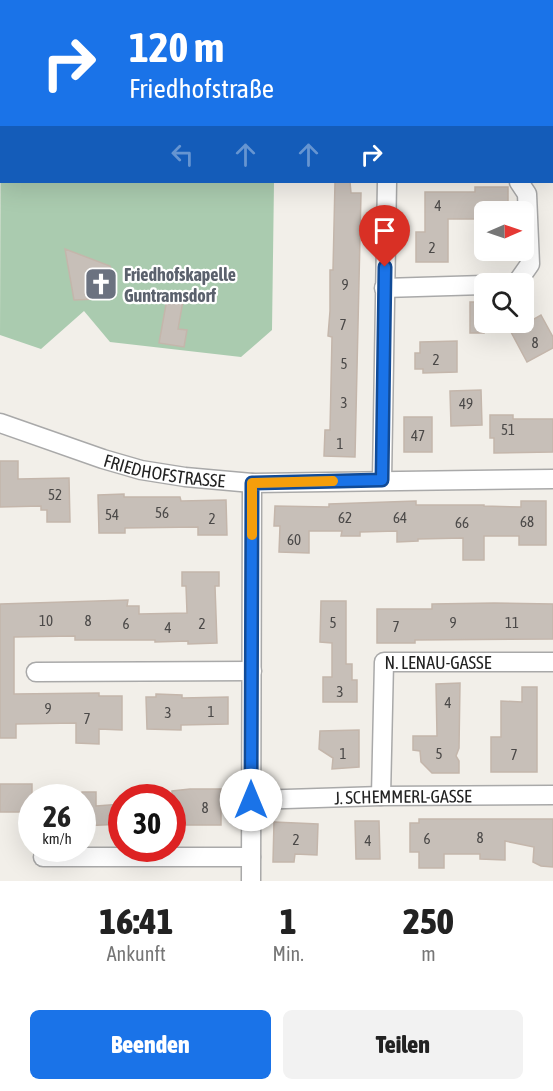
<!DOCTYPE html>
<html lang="de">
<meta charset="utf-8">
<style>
:root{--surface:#fff;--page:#f2f2f2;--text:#222;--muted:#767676;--accent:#1a73e8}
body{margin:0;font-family:"Asap Condensed",sans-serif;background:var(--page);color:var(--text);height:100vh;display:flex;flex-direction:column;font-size:22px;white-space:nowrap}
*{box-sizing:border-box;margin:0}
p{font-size:20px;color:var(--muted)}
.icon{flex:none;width:33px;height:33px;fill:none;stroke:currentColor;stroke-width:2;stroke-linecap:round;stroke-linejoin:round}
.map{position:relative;height:881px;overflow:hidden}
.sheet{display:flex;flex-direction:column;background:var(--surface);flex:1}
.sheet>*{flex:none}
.hud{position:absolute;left:0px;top:0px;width:554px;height:183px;box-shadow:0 6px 24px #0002;background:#1a73e8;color:#fff;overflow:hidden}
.needle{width:39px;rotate:88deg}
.controls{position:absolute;left:474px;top:201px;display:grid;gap:12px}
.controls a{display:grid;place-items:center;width:60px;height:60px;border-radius:9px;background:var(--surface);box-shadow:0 6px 24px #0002;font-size:30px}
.speed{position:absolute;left:18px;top:784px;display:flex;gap:12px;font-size:30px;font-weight:700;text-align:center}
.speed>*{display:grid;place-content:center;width:78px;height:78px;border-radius:50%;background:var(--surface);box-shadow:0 6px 24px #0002;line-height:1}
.speed small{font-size:15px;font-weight:400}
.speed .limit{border:9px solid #d22;background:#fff;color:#111}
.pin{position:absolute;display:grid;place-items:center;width:51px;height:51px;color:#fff;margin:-62px -26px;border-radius:50% 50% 50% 0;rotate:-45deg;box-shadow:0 0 6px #0007}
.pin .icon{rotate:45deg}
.me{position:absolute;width:66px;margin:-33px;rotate:0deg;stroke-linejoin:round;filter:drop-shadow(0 0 4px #0008)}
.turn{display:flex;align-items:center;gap:21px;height:126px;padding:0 30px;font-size:27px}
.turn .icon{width:78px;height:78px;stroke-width:2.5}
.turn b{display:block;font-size:42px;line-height:51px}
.lanes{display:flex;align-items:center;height:57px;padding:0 30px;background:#0003;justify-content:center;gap:30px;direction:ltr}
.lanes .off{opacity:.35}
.eta{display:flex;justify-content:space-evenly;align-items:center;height:102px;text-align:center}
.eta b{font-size:36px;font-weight:800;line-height:42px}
.cta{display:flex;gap:12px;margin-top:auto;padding:12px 30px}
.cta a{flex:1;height:69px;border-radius:9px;background:var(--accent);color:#fff;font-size:24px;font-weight:800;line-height:69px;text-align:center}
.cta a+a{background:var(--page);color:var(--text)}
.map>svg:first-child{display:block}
.cemetery{fill:#aacbaf}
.building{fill:#c7bfb8;stroke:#c4b6ab;stroke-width:1.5}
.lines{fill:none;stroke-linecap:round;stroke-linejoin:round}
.minor-casing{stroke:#a9a9a9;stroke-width:21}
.minor{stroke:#fff;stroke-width:18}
.route-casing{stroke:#114b97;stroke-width:15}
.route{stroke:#1a73e8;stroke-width:10}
.slow{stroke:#f59e0b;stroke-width:10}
.labels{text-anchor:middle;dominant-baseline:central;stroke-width:4.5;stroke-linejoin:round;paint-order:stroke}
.number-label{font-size:15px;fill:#4b4948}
.worship-label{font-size:18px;font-weight:bold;fill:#5b616d;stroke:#fff;text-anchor:start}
.street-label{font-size:18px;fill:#222;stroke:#fff}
</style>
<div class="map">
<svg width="553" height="881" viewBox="0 0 553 881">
<rect width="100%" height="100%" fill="#f2efe9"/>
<g class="cemetery">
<path d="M31,0H276L30,1Z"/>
<path d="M1,34L2,182H274L272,330L241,357L110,342L84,311L41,349L0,335Z"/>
</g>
<g class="building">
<path d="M335,182H350L351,193H361L355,457L324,456L325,430H330L332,337L328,336L330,311V270H333Z"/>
<path d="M475,187H508V212H484V219H448V262H416V232H425V192H475Z"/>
<path d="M65,249L110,266L116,280L114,295L97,299L74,300Z"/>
<path d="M167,299L183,301L178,329L187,330L184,347L159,343Z"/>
<rect x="470" y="302" width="14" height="31"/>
<path d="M541,315L553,337V348L527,362L511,332Z"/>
<path d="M457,341V372L423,373V369H415V353H420V342Z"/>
<path d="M481,390L482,425L451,426L450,391Z"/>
<path d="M490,415H513V419H553V452L494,453V438H490Z"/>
<rect x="404" y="417" width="28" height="35"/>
<path d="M0,461H18V479L69,478L70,522H47V510H41V506L0,507Z"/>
<path d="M124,494V497H180L181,501L226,500L227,535H198V527L125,528V533H99L98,495Z"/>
<path d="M416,501V505H484V506L521,507V501H546V545H519V536H484V560H463V538L418,539V541L397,542V531L360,532V536H341L342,531H309V553L279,552L280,526H274L275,506L329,507V504Z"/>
<path d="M182,572H219V586H215L217,643L188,644V641L155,642V640H75V636L14,637V694L99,693V696H122V730L99,729V744L76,743V723L16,724V738H0V604L128,600L127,606H139V614L187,613L186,586H182Z"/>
<path d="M321,601H346V664H352V680H357V702H323V677H332V643L320,642Z"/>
<path d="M494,603L553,604V639L415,640V643H377V609H432V604Z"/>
<path d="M460,683L459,748L456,756L459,761V773H432L421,762L420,751L413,750V736H437L436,684Z"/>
<path d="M522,687H537V772H491V737H501V701L522,702Z"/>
<path d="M156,694L182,695V698L228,697V724L181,725V730L147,729L146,697H156Z"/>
<path d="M359,730V767L332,769L333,758L319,749L320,731Z"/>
<rect x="0" y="784" width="32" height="28"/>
<path d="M190,789H221V825H172V791Z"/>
<path d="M82,792H96V806L122,804V824L82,826Z"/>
<path d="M419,819H553V867L541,866L533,862L534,847L505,841V860L480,859V854H444V868H419V852H410V823H419Z"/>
<path d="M355,821H379L380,859H356Z"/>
<path d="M274,822L318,824L317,855L295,854L294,862H273Z"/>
</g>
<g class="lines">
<g class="minor-casing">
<g id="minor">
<path d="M416,0L417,2"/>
<path d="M391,2V0"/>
<path d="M516,284L530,264L527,194L519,182"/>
<path d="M384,288L484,285"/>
<path id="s1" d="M0,423L103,459L141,470L185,477L252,483L553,479"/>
<path d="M382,480L387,182"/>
<path d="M36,672L252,671"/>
<path id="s2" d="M381,796L384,662H553"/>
<path id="s3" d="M251,800L381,796L553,795"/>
<path d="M43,857H251"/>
<path d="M251,881L252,483"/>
</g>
</g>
<use href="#minor" class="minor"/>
</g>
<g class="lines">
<g class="route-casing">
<path id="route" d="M251,800L252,483L382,480L385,267"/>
</g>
<use href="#route" class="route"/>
<path class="slow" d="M252,535V483L333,481"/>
</g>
<defs>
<g id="church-square" transform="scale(1.725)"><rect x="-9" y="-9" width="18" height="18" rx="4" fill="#6b7280" stroke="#fff"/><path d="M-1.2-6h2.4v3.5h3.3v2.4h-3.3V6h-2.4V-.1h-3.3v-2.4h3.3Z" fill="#fff"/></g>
</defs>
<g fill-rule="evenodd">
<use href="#church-square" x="101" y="284"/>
</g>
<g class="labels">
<g class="number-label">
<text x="438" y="205">4</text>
<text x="432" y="247">2</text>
<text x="345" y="284">9</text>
<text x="343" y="324">7</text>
<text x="535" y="342">8</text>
<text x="436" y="359">2</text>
<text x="344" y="363">5</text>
<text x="344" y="402">3</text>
<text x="466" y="403">49</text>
<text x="508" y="429">51</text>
<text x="418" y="435">47</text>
<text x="340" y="443">1</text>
<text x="55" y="494">52</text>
<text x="162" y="512">56</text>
<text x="112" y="514">54</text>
<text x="345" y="517">62</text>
<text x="400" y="517">64</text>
<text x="212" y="518">2</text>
<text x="527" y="521">68</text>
<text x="462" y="522">66</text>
<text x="294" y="539">60</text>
<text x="46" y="620">10</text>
<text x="88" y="620">8</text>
<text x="333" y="622">5</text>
<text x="453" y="622">9</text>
<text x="512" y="622">11</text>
<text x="126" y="623">6</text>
<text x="202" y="623">2</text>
<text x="396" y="626">7</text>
<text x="168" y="627">4</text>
<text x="340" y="691">3</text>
<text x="448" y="702">4</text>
<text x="48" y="708">9</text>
<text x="211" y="711">1</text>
<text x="168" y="712">3</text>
<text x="87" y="718">7</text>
<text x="343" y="753">1</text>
<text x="439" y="753">5</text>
<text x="514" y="754">7</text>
<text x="205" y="807">8</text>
<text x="480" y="837">8</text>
<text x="427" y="838">6</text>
<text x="296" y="839">2</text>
<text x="368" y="840">4</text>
</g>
<g class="worship-label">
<text x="124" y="274">Friedhofskapelle<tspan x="124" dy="21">Guntramsdorf</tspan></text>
</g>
<g class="street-label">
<text stroke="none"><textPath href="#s1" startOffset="172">FRIEDHOFSTRASSE</textPath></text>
<text stroke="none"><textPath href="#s2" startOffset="188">N. LENAU-GASSE</textPath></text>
<text stroke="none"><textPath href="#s3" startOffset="152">J. SCHEMMERL-GASSE</textPath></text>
</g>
</g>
</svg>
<div class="controls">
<a><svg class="needle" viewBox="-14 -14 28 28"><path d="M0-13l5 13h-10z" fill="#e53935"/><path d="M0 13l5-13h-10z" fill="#767676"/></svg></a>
<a><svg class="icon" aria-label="search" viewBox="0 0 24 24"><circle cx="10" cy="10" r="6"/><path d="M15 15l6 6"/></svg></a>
</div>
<div class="speed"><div>26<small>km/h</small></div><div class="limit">30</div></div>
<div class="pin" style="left:385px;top:267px;background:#d93025"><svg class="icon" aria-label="arrive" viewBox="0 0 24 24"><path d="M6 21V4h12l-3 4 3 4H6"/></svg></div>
<svg class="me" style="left:251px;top:800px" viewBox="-20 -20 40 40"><circle r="19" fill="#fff"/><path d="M0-13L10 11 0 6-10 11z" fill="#1a73e8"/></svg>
<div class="hud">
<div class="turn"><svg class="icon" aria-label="right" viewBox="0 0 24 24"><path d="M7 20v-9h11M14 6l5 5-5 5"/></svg><div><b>120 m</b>Friedhofstraße</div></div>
<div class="lanes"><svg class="icon off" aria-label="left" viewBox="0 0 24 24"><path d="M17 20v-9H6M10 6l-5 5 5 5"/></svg><svg class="icon off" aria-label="ahead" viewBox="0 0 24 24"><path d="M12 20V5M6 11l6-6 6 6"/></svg><svg class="icon off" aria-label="ahead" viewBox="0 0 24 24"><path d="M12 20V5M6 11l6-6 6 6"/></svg><svg class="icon" aria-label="right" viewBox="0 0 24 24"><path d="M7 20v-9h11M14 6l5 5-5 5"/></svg></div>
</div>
</div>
<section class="sheet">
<div class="eta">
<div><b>16:41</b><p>Ankunft</p></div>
<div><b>1</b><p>Min.</p></div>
<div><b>250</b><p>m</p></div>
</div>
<div class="cta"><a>Beenden</a><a>Teilen</a></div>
</section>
